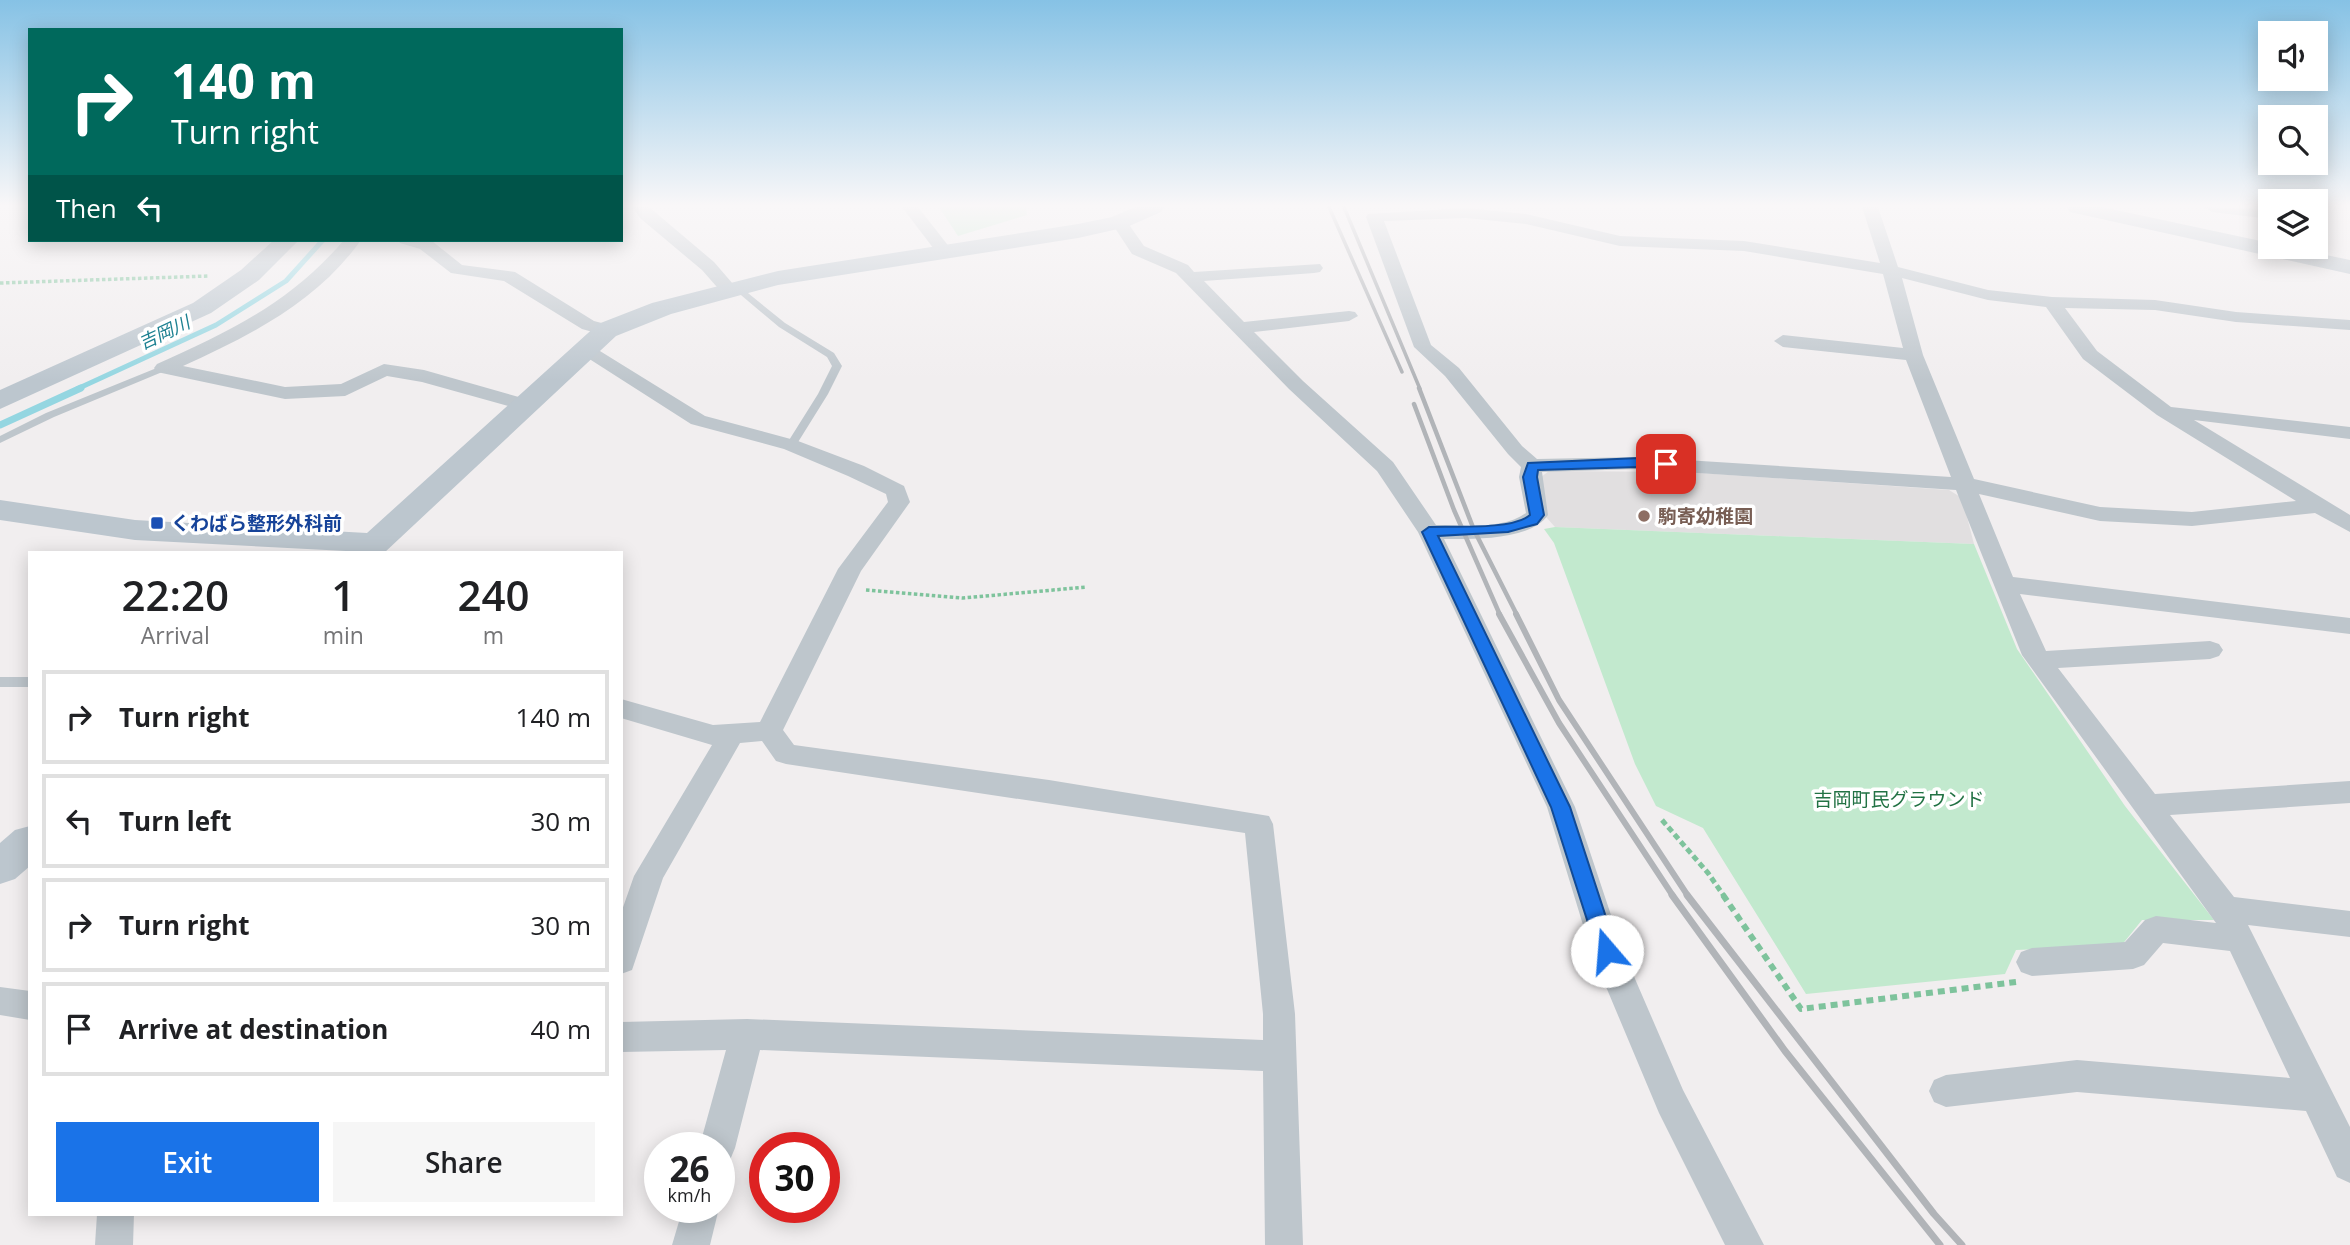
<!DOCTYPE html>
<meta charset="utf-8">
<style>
:root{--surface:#fff;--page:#f6f6f6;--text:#202124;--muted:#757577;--line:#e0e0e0;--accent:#1a73e8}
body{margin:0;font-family:"Open Sans","Noto Sans JP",sans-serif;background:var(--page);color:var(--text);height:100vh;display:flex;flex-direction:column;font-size:26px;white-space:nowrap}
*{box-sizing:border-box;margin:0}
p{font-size:23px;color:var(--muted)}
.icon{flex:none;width:38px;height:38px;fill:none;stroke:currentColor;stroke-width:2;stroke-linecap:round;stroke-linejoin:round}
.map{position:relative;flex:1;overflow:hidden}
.side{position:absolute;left:28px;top:551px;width:595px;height:665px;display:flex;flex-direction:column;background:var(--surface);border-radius:0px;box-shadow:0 4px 18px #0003}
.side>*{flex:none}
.top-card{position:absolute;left:28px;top:28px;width:595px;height:214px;border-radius:0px;box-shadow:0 4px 18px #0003;background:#00695c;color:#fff;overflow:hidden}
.buttons{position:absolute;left:2258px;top:21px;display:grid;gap:14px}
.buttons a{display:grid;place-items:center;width:70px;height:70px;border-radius:0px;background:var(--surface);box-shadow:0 4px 18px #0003;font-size:35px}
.speed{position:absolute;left:644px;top:1132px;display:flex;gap:14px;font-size:35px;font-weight:700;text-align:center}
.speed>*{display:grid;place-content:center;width:91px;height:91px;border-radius:50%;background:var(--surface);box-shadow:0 4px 18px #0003;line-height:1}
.speed small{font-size:18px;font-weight:400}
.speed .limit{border:10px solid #d22;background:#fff;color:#111}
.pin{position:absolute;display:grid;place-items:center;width:60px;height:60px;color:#fff;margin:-30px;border-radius:14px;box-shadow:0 4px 10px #0006}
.me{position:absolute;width:77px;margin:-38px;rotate:342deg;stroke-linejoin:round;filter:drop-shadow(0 0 5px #0008)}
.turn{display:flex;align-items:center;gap:24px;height:147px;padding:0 28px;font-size:32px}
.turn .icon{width:91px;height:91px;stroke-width:2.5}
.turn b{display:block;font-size:49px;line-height:60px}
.then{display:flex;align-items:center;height:66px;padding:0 28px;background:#0003;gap:14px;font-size:26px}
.eta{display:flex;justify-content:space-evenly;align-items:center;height:119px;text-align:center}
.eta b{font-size:42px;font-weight:600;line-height:49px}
.button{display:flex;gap:14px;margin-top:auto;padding:14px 28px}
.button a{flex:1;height:80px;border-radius:0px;background:var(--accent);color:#fff;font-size:28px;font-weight:600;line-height:80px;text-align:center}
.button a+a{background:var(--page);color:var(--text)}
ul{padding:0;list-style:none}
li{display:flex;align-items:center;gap:21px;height:94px;margin:0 14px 10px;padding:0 14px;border:4px solid var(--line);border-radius:0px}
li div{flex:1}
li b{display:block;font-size:26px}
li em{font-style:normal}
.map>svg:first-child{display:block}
.education{fill:#e1dfe0}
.green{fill:#c2e9ce}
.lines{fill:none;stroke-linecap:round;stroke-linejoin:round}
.stream-far1{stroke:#94d6e1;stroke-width:5}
.stream{stroke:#94d6e1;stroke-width:7}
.path-far2{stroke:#7ec39c;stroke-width:3.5;stroke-dasharray:3.5 2.5;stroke-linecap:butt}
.path-far1{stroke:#7ec39c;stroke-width:5;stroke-dasharray:6 3.5;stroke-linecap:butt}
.path{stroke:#7ec39c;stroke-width:6;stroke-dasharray:7 5;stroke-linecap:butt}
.lane{fill:#bec6cc;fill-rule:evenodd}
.street{fill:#bec6cc;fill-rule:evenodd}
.secondary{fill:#bcc6ce;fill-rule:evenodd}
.rail-far3{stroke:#b1b4b8;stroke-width:3.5}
.rail-far2{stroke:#b1b4b8;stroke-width:4.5}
.rail-far1{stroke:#b1b4b8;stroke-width:6}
.rail{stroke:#b1b4b8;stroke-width:7}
.route{fill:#1a73e8;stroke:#114b97;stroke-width:2}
.education-dot{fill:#8d6e63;stroke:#fff;stroke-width:2.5}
.transit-dot{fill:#1a4fb4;stroke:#fff;stroke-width:2.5}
.labels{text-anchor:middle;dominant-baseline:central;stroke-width:7;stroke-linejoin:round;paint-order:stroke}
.far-water-label{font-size:18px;font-style:italic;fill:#1c8091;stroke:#fff}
.education-label{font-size:19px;font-weight:bold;fill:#785e54;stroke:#fff;text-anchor:start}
.transit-label{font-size:19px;font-weight:bold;fill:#164399;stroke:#fff;text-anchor:start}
.park-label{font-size:19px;fill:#227244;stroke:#fff}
</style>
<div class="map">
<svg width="2350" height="1245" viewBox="0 0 2350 1245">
<rect width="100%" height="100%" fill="#f1eeef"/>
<path class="education" d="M1549,471L1685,472L1949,490L1962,498L1974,544L1555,527L1546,517L1537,480Z"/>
<g class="green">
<path d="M939,207H1026L1027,215L958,236Z"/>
<path d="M1555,527L1974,544L2017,649L2125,806L2214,920H2142L2121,946L2016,950L2005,974L1806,994L1703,828L1656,806L1635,764L1554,543L1544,529Z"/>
</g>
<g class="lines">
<path class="stream-far1" d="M77,389L216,325L286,281L323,240"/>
<path class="stream" d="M0,425L81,388"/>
<g class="path-far2">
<path d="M0,283L209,276"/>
<path d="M866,590L963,598L1087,587"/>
</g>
<path class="path-far1" d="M1662,820L1708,873L1724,896"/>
<path class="path" d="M1723,895L1801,1009L2016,982"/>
<g class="lane">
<path d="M738,285L785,323L834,353L842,366L828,394L795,447H787L786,445L818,394L832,366L827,357L779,327L735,290V286Z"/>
<path d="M164,365L167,366V370L54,417L0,443V436L46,413Z"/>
<rect x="0" y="677" width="30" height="10"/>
</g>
<g class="street">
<path d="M633,207H649L714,262L739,291L736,295H724L702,270L640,218Z"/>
<path d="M902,207H918L954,253L952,257H940Z"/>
<path d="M1862,207H1878L1898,267L1988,290L2052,297L2155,300L2236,312L2350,320V330L2236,322L2155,310L2065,308L2097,351L2171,407L2350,427V439L2194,420L2350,515V532L2315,513L2192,526L2100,521L1979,494L2013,577L2350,618V634L2020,594L2046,651L2210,641L2219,644L2223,650L2219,656L2210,659L2058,668L2155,794L2350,781V803L2170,815L2234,897L2350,911V937L2248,925L2350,1127V1183L2337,1177L2306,1111L2077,1092L1946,1107L1934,1102L1929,1091L1934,1080L1946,1075L2077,1060L2290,1078L2230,951L2163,943L2144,965L2133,969L2032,976L2021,972L2016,962L2021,952L2032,948L2125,942L2145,920L2156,916L2216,923L2022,655L1956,490L1638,469L1542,472L1548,515C1530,541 1472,539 1444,539L1575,807L1623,951L1683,1090L1764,1245H1725L1659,1113L1591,951L1547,807L1418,532L1377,471L1289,389L1176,273L1132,254L1111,222L1113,219H1125L1144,246L1188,265L1194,272L1320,264L1323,268L1320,272L1314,273L1204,281L1244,322L1349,311L1355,312L1358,316L1349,321L1254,332L1303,381L1393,462L1436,525C1462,525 1503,530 1526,513L1519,477L1521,467L1508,454L1445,376L1414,347L1366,217L1368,214L1466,208L1526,214L1620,236L1744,241L1880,263ZM1466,218L1526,224L1620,246L1744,251L1883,274L1903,348L1783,335L1774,341L1783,347L1906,360L1951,477L1638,457L1537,459L1522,446L1459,368L1431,345L1384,221ZM1902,278L1988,300L2046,307L2083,359L2157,415L2296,501L2192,512L2100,507L1974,479L1923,355Z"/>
<path d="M2204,207L2270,209V219L2212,212Z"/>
<path d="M344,240H361C317,302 251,335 183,366L285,387L341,384L384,364L424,370L533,401L536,405L533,409L526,411L422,382L387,376L345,396L285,399L157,372L154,368L157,364C231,331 291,302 344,240Z"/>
<path d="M398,240L432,241L462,265L515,272L594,321L613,326L616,330L607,336L582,329L504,281L451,273L420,249L400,243Z"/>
<path d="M587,343L705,416L798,441L864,466L904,486L910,502L861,571L783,730L794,745L1049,780L1269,816L1273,824L1295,1014L1303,1245H1265L1263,1071L760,1050L735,1148L730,1160L719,1164V1148H699L726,1050L621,1052V1022L747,1019L1263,1040V1014L1245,833L786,764L776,761L762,741L740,743L663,878L632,970L621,974V913L634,876L712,745L621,718V699L713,725L760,722L838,569L888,502L886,494L848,476L784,449L691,424L580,353L578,349L580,345Z"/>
<path d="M0,987L30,991V1020L0,1015Z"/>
<path d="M683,1208H719L710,1245H672Z"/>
<path d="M97,1214H134L133,1245H95Z"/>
</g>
<g class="secondary">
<path d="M1135,207H1164L1161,212L1127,227L1078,238L778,285L671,314L616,336L384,553L135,540L0,520V500L135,520L367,533L598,324L652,303L778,271L1078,224L1112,217Z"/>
<path d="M2067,207H2102L2270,243V247H2288L2350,260V274L2070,212Z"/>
<path d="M274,240H299L259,280L211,313L0,409V390L193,303L241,270Z"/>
<path d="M30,826V866L15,879L0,884V843L15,830Z"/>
</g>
<g class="rail-far3">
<path d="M1329,207L1402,372"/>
<path d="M1344,207L1420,389"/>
</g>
<g class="rail-far2">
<path d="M1419,388L1474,530L1517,615"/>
<path d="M1414,404L1454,510L1500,615"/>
</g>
<g class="rail-far1">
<path d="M1499,614L1559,723L1673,896"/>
<path d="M1516,614L1559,700L1688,896"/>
</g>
<g class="rail">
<path d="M1672,895L1785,1051L1940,1245"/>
<path d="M1687,895L1934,1214L1962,1245"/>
</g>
</g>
<linearGradient id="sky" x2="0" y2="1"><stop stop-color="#86c2e5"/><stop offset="0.54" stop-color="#f9f7f8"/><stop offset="1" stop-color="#f9f7f8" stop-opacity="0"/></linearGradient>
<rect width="2350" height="381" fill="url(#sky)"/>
<path class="route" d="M1639,458L1666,460L1673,464L1666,469L1639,467L1538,470L1537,477L1544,515L1537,524L1508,532L1438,536L1570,807L1617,951L1614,957L1607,959L1600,957L1597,951L1551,807L1422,532L1429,527C1453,526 1513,530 1530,515L1523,477L1528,463Z"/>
<circle class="education-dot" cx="1644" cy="516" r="7"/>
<rect class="transit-dot" x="150" y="516" width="14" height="14" rx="3.5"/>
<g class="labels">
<g class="far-water-label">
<text transform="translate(164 332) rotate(-25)">吉岡川</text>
</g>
<g class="education-label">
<text x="1658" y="516">駒寄幼稚園</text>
</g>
<g class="transit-label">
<text x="171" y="523">くわばら整形外科前</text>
</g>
<g class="park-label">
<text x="1899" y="799">吉岡町民グラウンド</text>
</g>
</g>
</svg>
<div class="buttons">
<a><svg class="icon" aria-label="sound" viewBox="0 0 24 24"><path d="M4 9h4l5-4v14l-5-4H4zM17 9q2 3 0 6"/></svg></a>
<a><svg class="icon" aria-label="search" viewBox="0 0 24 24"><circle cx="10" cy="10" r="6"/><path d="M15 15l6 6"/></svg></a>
<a><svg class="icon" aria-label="layers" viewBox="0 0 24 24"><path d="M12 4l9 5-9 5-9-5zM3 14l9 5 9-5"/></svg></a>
</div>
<div class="speed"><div>26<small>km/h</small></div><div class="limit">30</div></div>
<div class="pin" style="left:1666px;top:464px;background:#d93025"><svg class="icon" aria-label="arrive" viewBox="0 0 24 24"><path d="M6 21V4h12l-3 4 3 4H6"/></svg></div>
<svg class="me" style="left:1607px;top:951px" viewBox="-20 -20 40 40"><circle r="19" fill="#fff"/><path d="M0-13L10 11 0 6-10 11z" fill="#1a73e8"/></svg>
<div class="top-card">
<div class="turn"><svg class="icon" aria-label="right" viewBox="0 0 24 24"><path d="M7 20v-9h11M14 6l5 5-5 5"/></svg><div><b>140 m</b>Turn right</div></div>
<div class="then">Then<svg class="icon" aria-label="left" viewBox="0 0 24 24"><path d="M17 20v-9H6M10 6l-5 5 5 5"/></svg></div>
</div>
<section class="side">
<div class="eta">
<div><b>22:20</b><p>Arrival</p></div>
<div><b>1</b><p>min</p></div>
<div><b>240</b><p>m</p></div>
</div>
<ul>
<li><svg class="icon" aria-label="right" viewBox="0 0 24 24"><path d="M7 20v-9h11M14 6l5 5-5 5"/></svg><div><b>Turn right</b></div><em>140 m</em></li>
<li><svg class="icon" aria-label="left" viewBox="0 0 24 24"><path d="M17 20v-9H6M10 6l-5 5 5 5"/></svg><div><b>Turn left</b></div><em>30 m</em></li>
<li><svg class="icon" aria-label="right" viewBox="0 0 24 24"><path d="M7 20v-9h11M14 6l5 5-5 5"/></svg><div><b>Turn right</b></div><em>30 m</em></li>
<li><svg class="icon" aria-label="arrive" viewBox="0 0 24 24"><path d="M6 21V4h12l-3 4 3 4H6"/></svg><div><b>Arrive at destination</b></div><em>40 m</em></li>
</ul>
<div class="button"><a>Exit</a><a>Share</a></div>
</section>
</div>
